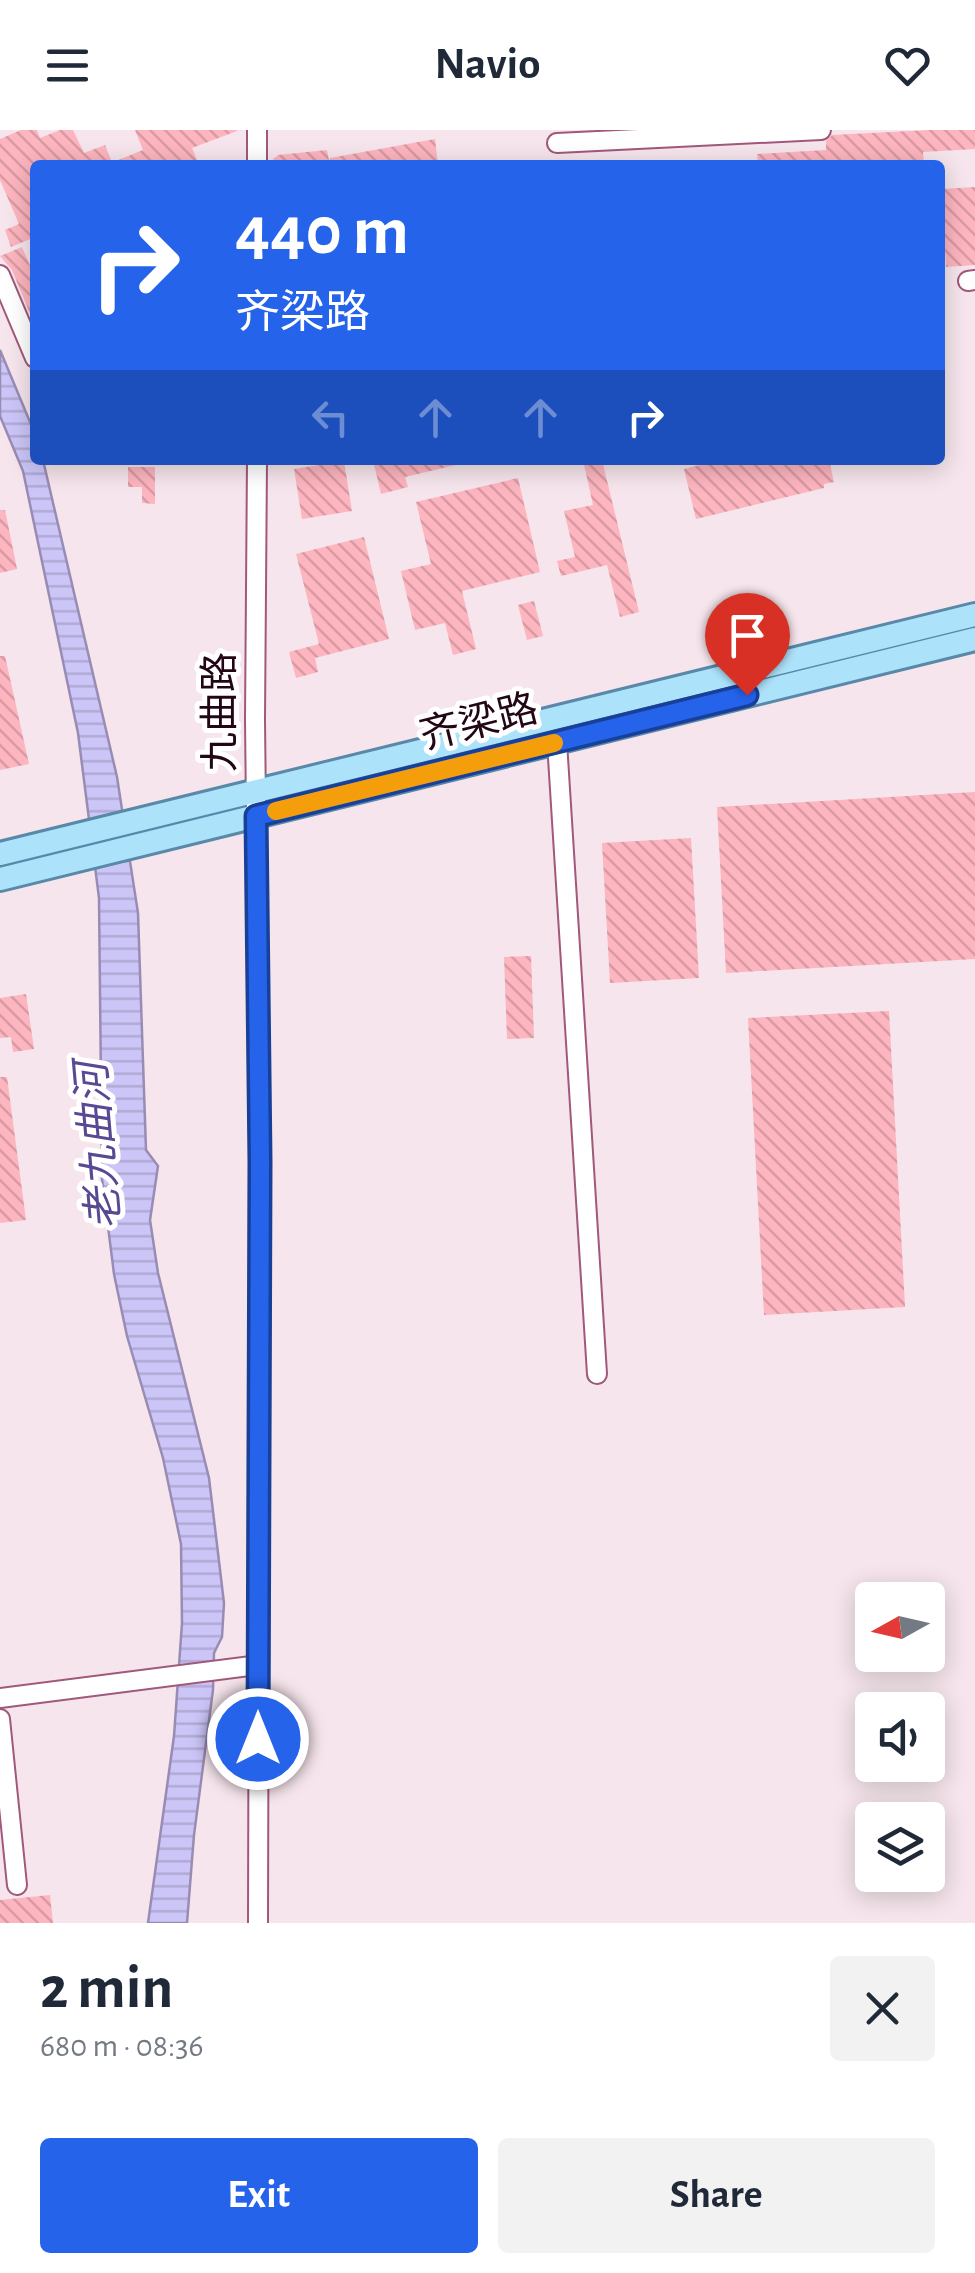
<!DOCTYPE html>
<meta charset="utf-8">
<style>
:root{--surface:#fff;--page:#f2f2f3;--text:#1f2937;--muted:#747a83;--accent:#2563eb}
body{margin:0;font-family:"Alegreya Sans","Noto Sans SC",sans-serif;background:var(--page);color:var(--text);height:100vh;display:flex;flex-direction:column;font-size:38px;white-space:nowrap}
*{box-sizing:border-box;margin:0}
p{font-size:32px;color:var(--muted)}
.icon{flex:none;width:55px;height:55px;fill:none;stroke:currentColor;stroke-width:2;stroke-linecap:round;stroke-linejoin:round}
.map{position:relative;height:1793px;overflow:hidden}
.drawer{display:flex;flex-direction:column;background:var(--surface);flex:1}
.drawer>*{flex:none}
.hud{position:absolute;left:30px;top:30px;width:915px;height:305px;border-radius:10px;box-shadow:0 5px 25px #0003;background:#2563eb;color:#fff;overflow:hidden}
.needle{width:65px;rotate:262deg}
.controls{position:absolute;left:855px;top:1452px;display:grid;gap:20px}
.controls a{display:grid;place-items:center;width:90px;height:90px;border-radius:10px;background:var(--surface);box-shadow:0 5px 25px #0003;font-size:50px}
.pin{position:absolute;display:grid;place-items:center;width:85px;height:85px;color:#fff;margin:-102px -42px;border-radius:50% 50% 50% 0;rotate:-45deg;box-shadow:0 0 10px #0007}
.pin .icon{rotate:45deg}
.me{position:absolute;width:110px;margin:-55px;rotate:0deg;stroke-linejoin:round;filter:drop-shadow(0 0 8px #0008)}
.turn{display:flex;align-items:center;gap:35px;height:210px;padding:0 40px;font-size:45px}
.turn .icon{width:130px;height:130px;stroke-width:2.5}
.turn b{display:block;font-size:70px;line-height:85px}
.lanes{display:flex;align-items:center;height:95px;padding:0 40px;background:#0003;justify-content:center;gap:50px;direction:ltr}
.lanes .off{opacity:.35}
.round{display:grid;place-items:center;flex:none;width:105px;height:105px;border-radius:10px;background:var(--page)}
.summary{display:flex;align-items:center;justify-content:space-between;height:170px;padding:0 40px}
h1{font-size:60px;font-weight:700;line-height:75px}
.button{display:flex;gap:20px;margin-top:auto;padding:20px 40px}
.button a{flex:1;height:115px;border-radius:10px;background:var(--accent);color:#fff;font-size:40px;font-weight:700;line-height:115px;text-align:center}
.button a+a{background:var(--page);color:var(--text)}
header{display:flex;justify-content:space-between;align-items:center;height:130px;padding:0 40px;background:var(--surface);font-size:45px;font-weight:700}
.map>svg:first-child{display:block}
.water{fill:url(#water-rules);stroke:#998cb4;stroke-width:2.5}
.building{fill:url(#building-back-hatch)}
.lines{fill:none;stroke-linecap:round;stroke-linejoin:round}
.minor-casing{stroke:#a1587b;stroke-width:22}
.major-casing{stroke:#5988a9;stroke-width:28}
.minor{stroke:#fff;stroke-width:18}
.major{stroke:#ade2fb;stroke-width:22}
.route-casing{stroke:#184099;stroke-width:25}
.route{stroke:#2563eb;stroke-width:18}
.slow{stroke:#f59e0b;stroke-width:18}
.labels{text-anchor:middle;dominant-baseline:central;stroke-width:10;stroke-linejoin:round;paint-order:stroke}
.street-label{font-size:40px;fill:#220615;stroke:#fff}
.water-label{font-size:42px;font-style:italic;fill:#594993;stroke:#fff}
</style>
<header><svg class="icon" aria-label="menu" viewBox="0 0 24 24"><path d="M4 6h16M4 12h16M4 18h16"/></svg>Navio<svg class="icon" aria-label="heart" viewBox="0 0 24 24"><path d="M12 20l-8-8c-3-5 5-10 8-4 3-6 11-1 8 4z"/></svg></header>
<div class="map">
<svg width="975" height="1793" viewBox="0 0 975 1793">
<defs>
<pattern id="water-rules" width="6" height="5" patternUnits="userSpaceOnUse" patternTransform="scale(2.5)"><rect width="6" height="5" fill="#ccc6f8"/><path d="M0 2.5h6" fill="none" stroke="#afa9d4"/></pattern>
<pattern id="building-back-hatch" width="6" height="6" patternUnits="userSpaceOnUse" patternTransform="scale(2.5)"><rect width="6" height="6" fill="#fdb5bf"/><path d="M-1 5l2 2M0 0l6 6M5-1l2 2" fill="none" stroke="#d99aa3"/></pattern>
</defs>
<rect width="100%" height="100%" fill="#f6e5ec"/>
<path class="water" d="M0,220L35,304V330H43L117,647L138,783L146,1020L158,1036L150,1090L158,1143L209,1348L224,1473L222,1507L214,1523L213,1560L194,1705L187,1793H148L174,1606L182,1493L181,1414L163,1328L127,1206L114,1144L102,1049L99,768L78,603L23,341L0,286Z"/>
<g class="building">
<path d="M21,0H37L40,8L60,0H73L84,23L105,15L111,30L98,35H35V107L11,117L5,100L19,94L0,50V9Z"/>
<path d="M135,0H237V1L192,18L199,35H106L143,20Z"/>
<path d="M930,0H975V19L923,22L924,35H758L757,24L826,20V11L832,5Z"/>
<path d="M435,9L438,34L331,35L330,28Z"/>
<path d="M327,20L330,35H274L273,29L278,25Z"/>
<path d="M975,57V135L946,137L942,59Z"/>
<path d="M22,117L35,147V196L12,140L0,126Z"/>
<path d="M373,330H460V334L405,347L408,357L381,364Z"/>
<path d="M583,330H602L639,482L620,487L607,435L561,446L557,431L575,427L564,381L593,375Z"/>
<path d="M719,330H829L834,352L824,354V358L696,389L684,339Z"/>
<path d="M344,331L352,381L302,389L294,339Z"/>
<path d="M128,337H155V374L142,373V357H128Z"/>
<path d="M518,348L540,442L462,461L476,519L453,525L445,493L415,500L401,441L431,434L416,372Z"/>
<path d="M0,380H5L17,439L0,443Z"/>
<path d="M364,407L389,509L315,528L318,542L296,548L289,522L319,514L296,424Z"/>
<path d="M534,471L543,506L527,510L518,475Z"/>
<path d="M0,526H5L29,634L0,640Z"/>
<path d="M975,662V829L726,843L717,677Z"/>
<path d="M691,708L699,848L610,853L602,713Z"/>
<path d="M531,826L534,908L507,909L504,827Z"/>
<path d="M26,864L34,919L13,922L11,907L0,908V868Z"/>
<path d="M889,881L905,1177L764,1185L748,888Z"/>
<path d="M0,947H7L26,1090L0,1093Z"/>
<path d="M50,1765L53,1793H0V1770Z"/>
</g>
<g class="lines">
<g class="minor-casing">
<g id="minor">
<path d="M257,0V35"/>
<path d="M557,13L821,0"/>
<path d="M0,145L35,228"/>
<path d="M968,151L975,150"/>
<path d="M257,330L255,590L260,1032L258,1793"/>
<path d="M557,612L597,1244"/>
<path d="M0,1568L258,1535"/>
<path d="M0,1589L17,1755"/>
</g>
</g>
<g class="major-casing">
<g id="major">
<path d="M0,724L975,485"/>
<path d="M0,749L975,509"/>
</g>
</g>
<use href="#minor" class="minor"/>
<use href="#major" class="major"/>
</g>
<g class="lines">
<g class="route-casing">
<path id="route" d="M258,1609L260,1032L256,686L747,565"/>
</g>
<use href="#route" class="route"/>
<path class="slow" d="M276,681L554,613"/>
</g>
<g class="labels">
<g class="street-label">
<text transform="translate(221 582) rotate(-90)">九曲路</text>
<text transform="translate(479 593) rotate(-14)">齐梁路</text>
</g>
<g class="water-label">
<text transform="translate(99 1016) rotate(-95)">老九曲河</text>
</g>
</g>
</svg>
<div class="controls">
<a><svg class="needle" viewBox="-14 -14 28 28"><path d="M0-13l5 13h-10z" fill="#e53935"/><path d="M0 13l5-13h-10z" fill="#747a83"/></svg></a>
<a><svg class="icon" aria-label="sound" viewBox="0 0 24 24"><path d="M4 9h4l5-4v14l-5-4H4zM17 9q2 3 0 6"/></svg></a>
<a><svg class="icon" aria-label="layers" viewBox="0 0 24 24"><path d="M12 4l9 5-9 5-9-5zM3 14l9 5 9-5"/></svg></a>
</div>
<div class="pin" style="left:747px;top:565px;background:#d93025"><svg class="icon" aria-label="arrive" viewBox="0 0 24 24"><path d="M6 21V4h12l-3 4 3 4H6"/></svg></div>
<svg class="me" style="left:258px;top:1609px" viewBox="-20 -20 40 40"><circle r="17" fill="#2563eb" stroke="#fff" stroke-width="3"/><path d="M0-11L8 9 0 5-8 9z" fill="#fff"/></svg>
<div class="hud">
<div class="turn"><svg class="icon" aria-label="right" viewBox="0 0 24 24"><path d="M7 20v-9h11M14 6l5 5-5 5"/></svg><div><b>440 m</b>齐梁路</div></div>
<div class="lanes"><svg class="icon off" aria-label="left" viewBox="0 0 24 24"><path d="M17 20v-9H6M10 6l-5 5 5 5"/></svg><svg class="icon off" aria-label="ahead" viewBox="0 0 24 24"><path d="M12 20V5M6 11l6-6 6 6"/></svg><svg class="icon off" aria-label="ahead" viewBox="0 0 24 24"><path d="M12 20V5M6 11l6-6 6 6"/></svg><svg class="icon" aria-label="right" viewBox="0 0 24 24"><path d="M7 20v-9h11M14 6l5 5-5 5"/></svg></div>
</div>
</div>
<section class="drawer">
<div class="summary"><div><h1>2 min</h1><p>680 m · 08:36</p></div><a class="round"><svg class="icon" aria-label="close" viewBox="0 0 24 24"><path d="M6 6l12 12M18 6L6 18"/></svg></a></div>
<div class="button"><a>Exit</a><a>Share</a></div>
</section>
